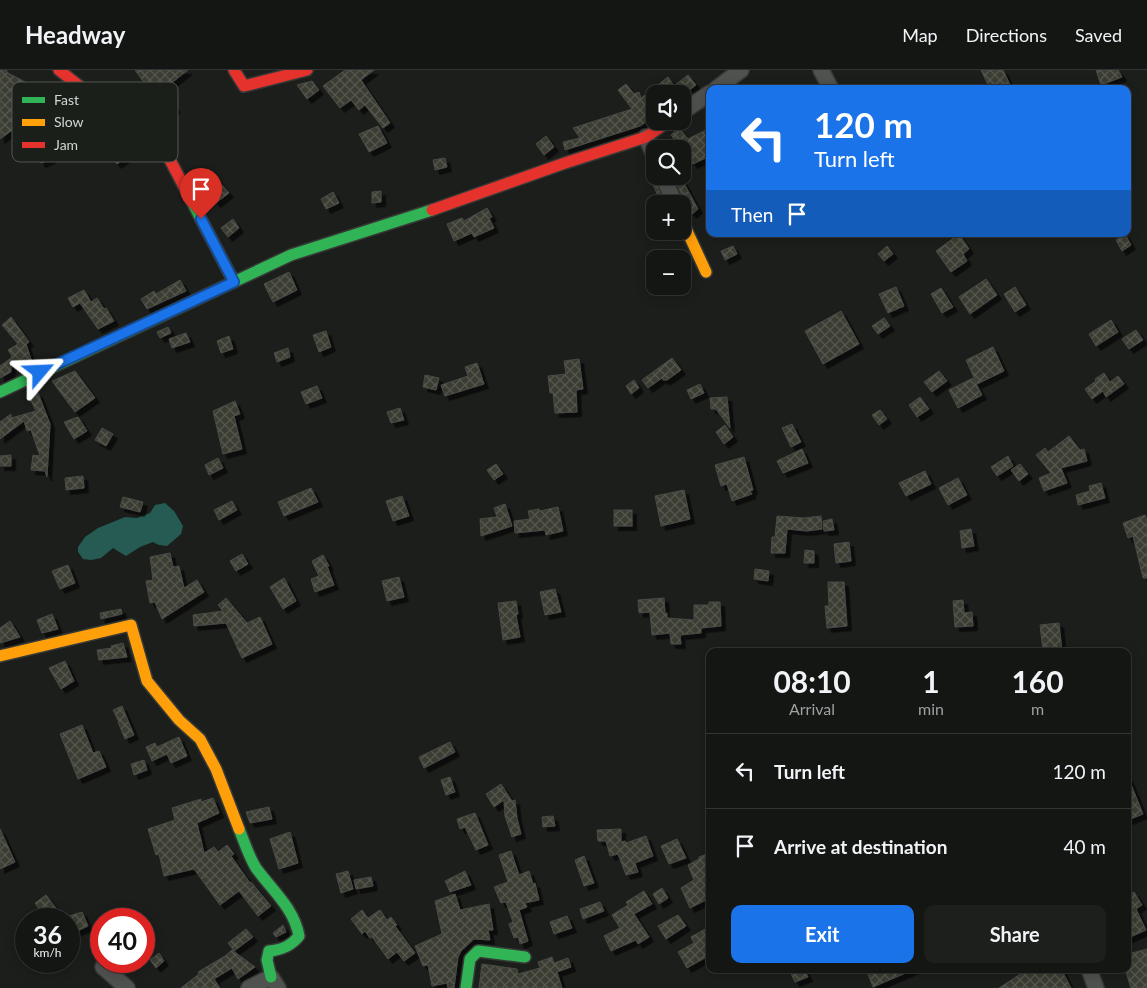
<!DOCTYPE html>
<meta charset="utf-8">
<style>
:root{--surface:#141614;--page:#1d1f1d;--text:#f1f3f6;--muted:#9d9fa0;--line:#333534;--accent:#1a73e8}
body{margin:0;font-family:Lato,sans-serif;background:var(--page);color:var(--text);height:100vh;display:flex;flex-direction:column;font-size:19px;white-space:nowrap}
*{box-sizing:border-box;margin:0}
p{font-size:16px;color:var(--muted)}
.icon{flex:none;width:28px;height:28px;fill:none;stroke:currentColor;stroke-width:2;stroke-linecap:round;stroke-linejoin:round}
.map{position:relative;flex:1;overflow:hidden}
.side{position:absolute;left:706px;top:578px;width:425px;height:325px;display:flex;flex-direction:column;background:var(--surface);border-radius:10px;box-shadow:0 2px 12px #0003,0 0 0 1px var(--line)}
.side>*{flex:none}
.guide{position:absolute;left:706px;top:15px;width:425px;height:152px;border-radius:10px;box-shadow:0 2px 12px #0003,0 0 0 1px var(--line);background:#1a73e8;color:#fff;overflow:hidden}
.buttons{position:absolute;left:646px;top:15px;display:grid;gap:10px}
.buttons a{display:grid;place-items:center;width:45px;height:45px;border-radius:10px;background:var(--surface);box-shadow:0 2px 12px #0003,0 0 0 1px var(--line);font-size:25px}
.speed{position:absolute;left:15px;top:838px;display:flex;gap:10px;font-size:25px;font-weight:700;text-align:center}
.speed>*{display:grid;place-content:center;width:65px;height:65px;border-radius:50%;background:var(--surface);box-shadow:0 2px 12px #0003,0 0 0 1px var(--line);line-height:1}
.speed small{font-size:12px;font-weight:400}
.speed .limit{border:8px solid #d22;background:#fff;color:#111}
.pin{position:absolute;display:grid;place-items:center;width:42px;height:42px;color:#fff;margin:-51px -21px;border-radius:50% 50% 50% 0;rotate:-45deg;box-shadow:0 0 5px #0007}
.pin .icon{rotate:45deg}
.me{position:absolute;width:55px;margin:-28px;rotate:64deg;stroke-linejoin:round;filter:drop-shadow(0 0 4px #0008)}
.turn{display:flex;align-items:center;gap:18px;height:105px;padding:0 25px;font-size:22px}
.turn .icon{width:65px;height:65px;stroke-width:2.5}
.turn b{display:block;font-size:35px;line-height:42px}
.then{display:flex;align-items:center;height:48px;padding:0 25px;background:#0003;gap:10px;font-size:19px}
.eta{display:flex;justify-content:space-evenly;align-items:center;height:85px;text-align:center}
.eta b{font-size:30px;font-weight:700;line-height:35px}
.primary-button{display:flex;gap:10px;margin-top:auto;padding:10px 25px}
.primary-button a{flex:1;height:58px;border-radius:10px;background:var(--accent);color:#fff;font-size:20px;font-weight:700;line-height:58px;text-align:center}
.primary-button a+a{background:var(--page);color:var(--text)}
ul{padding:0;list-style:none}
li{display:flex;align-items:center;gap:15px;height:75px;padding:0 25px;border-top:1px solid var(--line)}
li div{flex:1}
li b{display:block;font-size:19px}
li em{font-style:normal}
header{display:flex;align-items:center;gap:30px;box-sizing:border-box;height:70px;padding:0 25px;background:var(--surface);border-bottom:1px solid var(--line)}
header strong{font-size:24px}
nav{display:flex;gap:28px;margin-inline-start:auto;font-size:18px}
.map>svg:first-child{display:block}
.water{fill:#255b53}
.building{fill:url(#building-cross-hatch);stroke:#484a47;filter:url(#shadow)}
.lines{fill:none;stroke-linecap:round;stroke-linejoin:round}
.street-casing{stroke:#373936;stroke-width:18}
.fast-casing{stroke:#373936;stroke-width:14}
.slow-casing{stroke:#373936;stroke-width:14}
.jam-casing{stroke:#373936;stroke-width:14}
.street{stroke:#505250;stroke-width:15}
.fast{stroke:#30b455;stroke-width:11}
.slow{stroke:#ff9f0a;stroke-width:11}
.jam{stroke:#e5322d;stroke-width:11}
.route-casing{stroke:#114b97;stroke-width:12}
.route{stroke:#1a73e8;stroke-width:9}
.key{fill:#1a1f1a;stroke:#515651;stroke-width:1}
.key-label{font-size:14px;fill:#d2d5d2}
</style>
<header>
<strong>Headway</strong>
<nav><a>Map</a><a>Directions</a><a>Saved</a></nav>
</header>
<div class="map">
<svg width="1147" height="918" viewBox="0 0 1147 918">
<defs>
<pattern id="building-cross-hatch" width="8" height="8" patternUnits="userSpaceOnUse" patternTransform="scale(1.25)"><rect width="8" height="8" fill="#3a3e32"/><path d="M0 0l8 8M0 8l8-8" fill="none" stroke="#56594f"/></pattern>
<filter id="shadow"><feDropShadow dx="4.5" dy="4.5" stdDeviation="0" flood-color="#0009"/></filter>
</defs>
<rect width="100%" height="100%" fill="#1b1e1b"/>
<path class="water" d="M165,433L174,441L183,456L181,464L167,476L159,475L153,472L140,477L126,486L113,478L101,488L91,490L83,489L78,482V477L85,467L98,458L125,447L137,448L150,443L155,435Z"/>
<g class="building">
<path d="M0,0H6L8,3L29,14L22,26L36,50L51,89L41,93L35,78L32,79L22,53L0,69Z"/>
<path d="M135,0H188L165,18L167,22L165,24L176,38L167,45Z"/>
<path d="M345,0H374L361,10L390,53L383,58L365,35L359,40L351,30L340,38L323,16Z"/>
<path d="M981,0H1003L1012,19H990Z"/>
<path d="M1096,0H1118L1122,7L1101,15Z"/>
<path d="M688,5L696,15L684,24H655V46L640,56L565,80L563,72L580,68L573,58L632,39L618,20L626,14L634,24L639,22L641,28L668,7L674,16Z"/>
<path d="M312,11L319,20L307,29L297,15Z"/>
<path d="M378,56L387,73L369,82L359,64Z"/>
<path d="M679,58L688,69L710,58V86L693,94L671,65Z"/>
<path d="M546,66L554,77L544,85L536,74Z"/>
<path d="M109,68L126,87L117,94L101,75Z"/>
<path d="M445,88L447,97L435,100L433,90Z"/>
<path d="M208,99L229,123L216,133L206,119L208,117L199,106Z"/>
<path d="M649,106H654L665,134H662Z"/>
<path d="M673,106H680L698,139L692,144L689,140L683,138L684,130Z"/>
<path d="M381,121V132L372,133V122Z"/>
<path d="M333,122L339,133L326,139L321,129Z"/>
<path d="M487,138L492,147L489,148L494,158L474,167L472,163L454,171L447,154L462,148L464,151Z"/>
<path d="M233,149L239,158L228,167L221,158Z"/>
<path d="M959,164L969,179L963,184L967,191L951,202L936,181Z"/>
<path d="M1125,164L1131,175L1122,181L1116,170Z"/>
<path d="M733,176L737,184L725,190L721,181Z"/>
<path d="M887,176L893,184L884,191L878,184Z"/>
<path d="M289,202L297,220L273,232L264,214Z"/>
<path d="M986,209L997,225L970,244L959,227Z"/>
<path d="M180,210L186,221L147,239L141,229L154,221L156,224Z"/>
<path d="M896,217L904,236L888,243L879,224Z"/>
<path d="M1015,217L1026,235L1015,242L1004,224Z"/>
<path d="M941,218L953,237L942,243L931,224Z"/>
<path d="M84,220L91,232L97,228L104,239L106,238L114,251L98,259L80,233L73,237L68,228Z"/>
<path d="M841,241L859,274L823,294L805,261Z"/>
<path d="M11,247L29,272L26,274L32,292L20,299L18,296L16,298L11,288L12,286L8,280L18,274L2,255Z"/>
<path d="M884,248L890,256L878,264L872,256Z"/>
<path d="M1111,250L1118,262L1096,276L1089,264Z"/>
<path d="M168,257L171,263L160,268L157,262Z"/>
<path d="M1136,260L1143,270L1129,279L1122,269Z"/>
<path d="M326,261L331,277L319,282L313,265Z"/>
<path d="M186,263L190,272L172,278L169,269Z"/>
<path d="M229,266L233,279L221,283L217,271Z"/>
<path d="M993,277L1004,301L977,314L966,290Z"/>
<path d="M288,278L290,287L277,292L274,283Z"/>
<path d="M11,288V302L0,308V296Z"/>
<path d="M672,288L681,300L667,310H663L662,308L648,318L642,310Z"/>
<path d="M579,289L583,319L576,320L577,342L555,343L553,323H550L548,306L566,304L564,291Z"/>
<path d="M477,293L484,314L445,326L441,315L468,306L465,297Z"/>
<path d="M75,301L95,328L75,342L52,311Z"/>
<path d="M939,301L947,311L932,322L924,312Z"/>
<path d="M1104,303L1110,312L1118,306L1124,314L1106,327L1103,321L1092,329L1085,319L1096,311L1095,309Z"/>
<path d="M425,305L439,308L436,320L423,317Z"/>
<path d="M973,308L982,325L958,338L949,320Z"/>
<path d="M634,310L639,318L631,324L626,316Z"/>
<path d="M700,314L704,323L691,329L687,320Z"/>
<path d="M317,316L322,328L306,334L301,322Z"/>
<path d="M38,323L50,354L47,407L45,401L31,400L33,385L40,386L31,360L27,361L24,351L0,369V352L11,344V348L36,341L29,327Z"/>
<path d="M727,327L730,358L716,339H711L710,328Z"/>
<path d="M920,327L929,339L917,347L909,335Z"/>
<path d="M235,331L240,344L234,346L242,379L223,384L213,341Z"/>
<path d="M400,338L404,350L391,353L387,342Z"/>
<path d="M880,340L887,349L879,355L872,345Z"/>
<path d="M78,347L87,361L74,369L64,352Z"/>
<path d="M792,354L801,372L791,377L782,358Z"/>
<path d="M725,355L733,367L724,374L716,362Z"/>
<path d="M102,358L113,364L106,376L95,370Z"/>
<path d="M1069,366L1080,380L1084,379L1087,391L1061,398L1067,413L1044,421L1039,408L1051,403L1036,385L1045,378L1048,382Z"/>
<path d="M802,379L808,393L783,403L777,391Z"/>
<path d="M11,385V396H0V386Z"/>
<path d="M1008,386L1013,396L997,406L991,397Z"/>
<path d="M744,387L753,420L750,421L752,424L732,431L727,414L721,416L715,395Z"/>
<path d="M218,388L223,398L209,405L205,395Z"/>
<path d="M496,394L503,404L494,410L487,400Z"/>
<path d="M1020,394L1028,404L1019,411L1011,400Z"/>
<path d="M925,401L931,414L906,426L899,413Z"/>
<path d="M83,406L84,418L66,420L65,408Z"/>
<path d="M958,408L967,425L948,435L939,418Z"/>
<path d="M1101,413L1105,428L1078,435L1076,425L1090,421L1089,416Z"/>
<path d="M311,418L318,432L284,446L278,432Z"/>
<path d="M684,420L690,449L661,456L655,426Z"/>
<path d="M402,426L409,446L393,451L386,431Z"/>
<path d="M123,427L143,432L140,442L120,437Z"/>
<path d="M232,431L237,440L219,450L214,440Z"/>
<path d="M505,434L512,456L481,466L480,449L497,447L494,438Z"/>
<path d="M558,437L563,461L546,465L545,460L515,463L514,451L530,449L528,441L539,439L540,441Z"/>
<rect x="614" y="440" width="18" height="16"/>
<path d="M1145,445L1147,450V508H1143L1133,466L1128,468L1123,453Z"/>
<path d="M777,446L804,448L821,446L822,459L807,461L787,459L785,483H771L772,467H775Z"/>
<path d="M832,449L834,460L824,461L823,451Z"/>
<path d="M971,459L974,476L962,478L960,461Z"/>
<path d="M849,472L851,491L836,493L834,474Z"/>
<path d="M805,480L814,481V493H804Z"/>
<path d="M170,483L173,497L179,496L184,518L197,510L204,522L162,549L155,532L150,533L146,511L153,510L150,487Z"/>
<path d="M242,484L248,494L236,501L230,491Z"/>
<path d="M323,485L329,496H327L334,515L315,522L311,509L319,506L312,491Z"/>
<path d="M68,495L75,513L60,519L52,501Z"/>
<path d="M755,499L769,501L768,511L754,509Z"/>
<path d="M399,507L404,527L387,531L382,511Z"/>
<path d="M284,508L296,531L283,539L270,517Z"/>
<path d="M828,512H844L847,556L827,558L825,536H829Z"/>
<path d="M555,519L561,542L545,545L540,522Z"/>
<path d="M226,528L247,553L260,547L272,574L242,588L226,553L194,556L193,545L223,541L218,535Z"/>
<path d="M664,528L665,544L667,543V548L694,550V535H709V532H720L721,556L701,558V563L680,565L681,574H671L670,563L652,565L650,542L639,543L638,530Z"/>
<path d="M963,530L964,543L972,542L973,556L955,557L953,531Z"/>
<path d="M516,531L518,544L516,545L520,567L503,570L498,533Z"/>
<path d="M121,539L122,544L101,549L100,543Z"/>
<path d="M52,544L58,559L42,563L37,550Z"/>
<path d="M10,551L20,567L0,573V558Z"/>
<path d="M1059,553L1062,581H1043L1040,555Z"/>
<path d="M123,573L127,587L99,590L97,580L112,578L111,576Z"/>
<path d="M65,591L74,611L61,619L49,598Z"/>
<path d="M122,636L134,665L125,669L118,652H119L113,640Z"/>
<path d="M82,655L93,683L99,681L106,697L78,709L60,664Z"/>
<path d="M179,667L187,686L171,693L167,684L152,691L146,677L155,673L157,677Z"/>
<path d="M450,672L455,682L424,698L419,687Z"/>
<path d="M144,690L147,700L134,705L131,694Z"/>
<path d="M450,707L455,722L446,725L441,710Z"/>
<path d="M1128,707L1143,744L1128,750Z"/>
<path d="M501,714L512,731L515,730L517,748L521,764L512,767L505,746L504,730L494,737L486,724Z"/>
<path d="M213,728L219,743L197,753L204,783L214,777L218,782L227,775L234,784L231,786L250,813L251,812L271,836L258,846L239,821L220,835L194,799L164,806L159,784L156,785L148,759L175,750L172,738L201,729V732Z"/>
<path d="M269,737L272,749L250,753L246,742Z"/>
<path d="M475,743L488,775L476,780L465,757L460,759L457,749Z"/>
<path d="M553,746L555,756L543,757L542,747Z"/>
<path d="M0,759L15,792L0,799Z"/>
<path d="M621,759V772L625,771L626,773L646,766L653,786L635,793L638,802L626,805L618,784L610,786L606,771H598L597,760Z"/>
<path d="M290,762L298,793L279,799L270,769Z"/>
<path d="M677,769L686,788L669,794L661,776Z"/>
<path d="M511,781L519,805L529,801L533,814L535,813L539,830L525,833L527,837L519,840L528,871L520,874L518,867L514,868L509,854L513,852L506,832L501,833L494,817L508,812L499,785Z"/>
<path d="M710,783V828L690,838L681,818L694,810L688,795L699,789V787Z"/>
<path d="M584,786L594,813L584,816L575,790Z"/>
<path d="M348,801L353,819L341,823L336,804Z"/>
<path d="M465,801L471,815L450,822L445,811Z"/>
<path d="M371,807L373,816L356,819L354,810Z"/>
<path d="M662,818L668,828L659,834L653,824Z"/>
<path d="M644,821L652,834L634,844L649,867L638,874L636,870L611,881L604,866L620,858L612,845L628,835L626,832Z"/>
<path d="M1128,822L1129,825L1134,822L1142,835L1136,839L1146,860L1128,868Z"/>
<path d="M455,824L460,840L489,834L493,860H488L490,870L474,869L461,881L458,887L454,918H448L447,913L432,916L428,895L423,896L415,876L442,864L435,831Z"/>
<path d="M46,825L64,849H46L35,833Z"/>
<path d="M600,832L604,841L583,849L580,839Z"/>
<path d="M362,840L368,848L380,840L387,850L391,847L397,855L395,856L415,883L404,891L397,882L388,889L372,867L370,868L365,861L362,864L351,849Z"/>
<path d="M82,842L88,856L71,864L69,858V846Z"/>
<path d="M678,845L686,856L666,869L658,856Z"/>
<path d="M567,846L572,858L554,864L550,852Z"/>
<path d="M283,855L286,862L276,867L273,863Z"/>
<path d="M246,859L253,867L234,881L228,873Z"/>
<path d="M705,859L710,868V885L687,898L678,882L694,873L691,867Z"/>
<path d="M1147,879V918H1131L1125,899H1128V884Z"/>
<path d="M232,880L255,897L238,909L232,898L214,909L220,918H181L199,904L198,902L225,886Z"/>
<path d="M159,883L164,891L156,898L150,890Z"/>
<path d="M552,887L554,893L568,888L571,897L557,902L562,918H479L482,894L517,899L518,904L540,898L538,892Z"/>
<path d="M789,899H804L808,907L795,912Z"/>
<path d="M866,899H915L873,917Z"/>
<path d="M1028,899H1061L1071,918H999Z"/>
</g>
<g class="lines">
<g class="street-casing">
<g id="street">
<path d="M821,0L831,19"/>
<path d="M716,19L741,0"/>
<path d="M682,42L710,23"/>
<path d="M646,67L655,87"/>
<path d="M663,106L675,134"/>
<path d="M103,897L127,918"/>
<path d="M1089,899L1096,918"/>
<path d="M249,918L271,907L278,918"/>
</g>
</g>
<g class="fast-casing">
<g id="fast">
<path d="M192,132L234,212"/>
<path d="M0,322L291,185L432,140"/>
<path d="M239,759C244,771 249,787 256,798C272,820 294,838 299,866C291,876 282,880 269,881L267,890L271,907"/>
<path d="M466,918L470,889L478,881L525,887"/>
</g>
</g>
<g class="slow-casing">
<g id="slow">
<path d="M682,150L706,202"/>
<path d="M0,586L131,555L147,611L179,650L200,669L216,699L239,759"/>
</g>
</g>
<g class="jam-casing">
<g id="jam">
<path d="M59,0L168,86L192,132"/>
<path d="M234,0L244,16L307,0"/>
<path d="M432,140L565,93L646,67L669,51"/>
</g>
</g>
<use href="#street" class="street"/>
<use href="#fast" class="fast"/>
<use href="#slow" class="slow"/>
<use href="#jam" class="jam"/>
</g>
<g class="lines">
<g class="route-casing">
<path id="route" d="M40,302L234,212L201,149"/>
</g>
<use href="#route" class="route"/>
</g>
<rect x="12" y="12" width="166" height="80" rx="8" class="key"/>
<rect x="22" y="27" width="23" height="6" fill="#30b455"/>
<rect x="22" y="49" width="23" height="7" fill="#ff9f0a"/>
<rect x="22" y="72" width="23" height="6" fill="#e5322d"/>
<g class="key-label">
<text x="54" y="35">Fast</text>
<text x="54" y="57">Slow</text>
<text x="54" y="80">Jam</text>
</g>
</svg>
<div class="buttons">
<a><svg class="icon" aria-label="sound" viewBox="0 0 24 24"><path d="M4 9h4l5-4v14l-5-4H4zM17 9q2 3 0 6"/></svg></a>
<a><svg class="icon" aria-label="search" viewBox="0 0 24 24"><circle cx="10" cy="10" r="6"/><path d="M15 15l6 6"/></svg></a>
<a>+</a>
<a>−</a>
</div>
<div class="speed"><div>36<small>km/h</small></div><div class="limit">40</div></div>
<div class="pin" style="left:201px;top:149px;background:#d93025"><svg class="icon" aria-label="arrive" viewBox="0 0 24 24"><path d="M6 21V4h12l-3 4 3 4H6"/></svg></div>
<svg class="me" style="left:40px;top:302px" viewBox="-20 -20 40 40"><path d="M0-17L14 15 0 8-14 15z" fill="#1a73e8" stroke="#fff" stroke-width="4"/></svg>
<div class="guide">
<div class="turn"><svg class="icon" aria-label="left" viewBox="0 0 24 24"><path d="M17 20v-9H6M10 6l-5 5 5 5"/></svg><div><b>120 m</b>Turn left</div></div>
<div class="then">Then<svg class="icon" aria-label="arrive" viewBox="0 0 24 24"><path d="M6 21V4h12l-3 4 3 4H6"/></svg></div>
</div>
<section class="side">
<div class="eta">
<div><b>08:10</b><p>Arrival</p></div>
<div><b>1</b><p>min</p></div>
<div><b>160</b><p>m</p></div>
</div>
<ul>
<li><svg class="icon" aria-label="left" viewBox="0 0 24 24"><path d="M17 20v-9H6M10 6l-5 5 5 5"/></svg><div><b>Turn left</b></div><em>120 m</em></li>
<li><svg class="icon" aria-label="arrive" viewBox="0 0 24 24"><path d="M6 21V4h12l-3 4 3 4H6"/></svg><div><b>Arrive at destination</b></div><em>40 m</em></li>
</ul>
<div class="primary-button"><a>Exit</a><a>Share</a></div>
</section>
</div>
